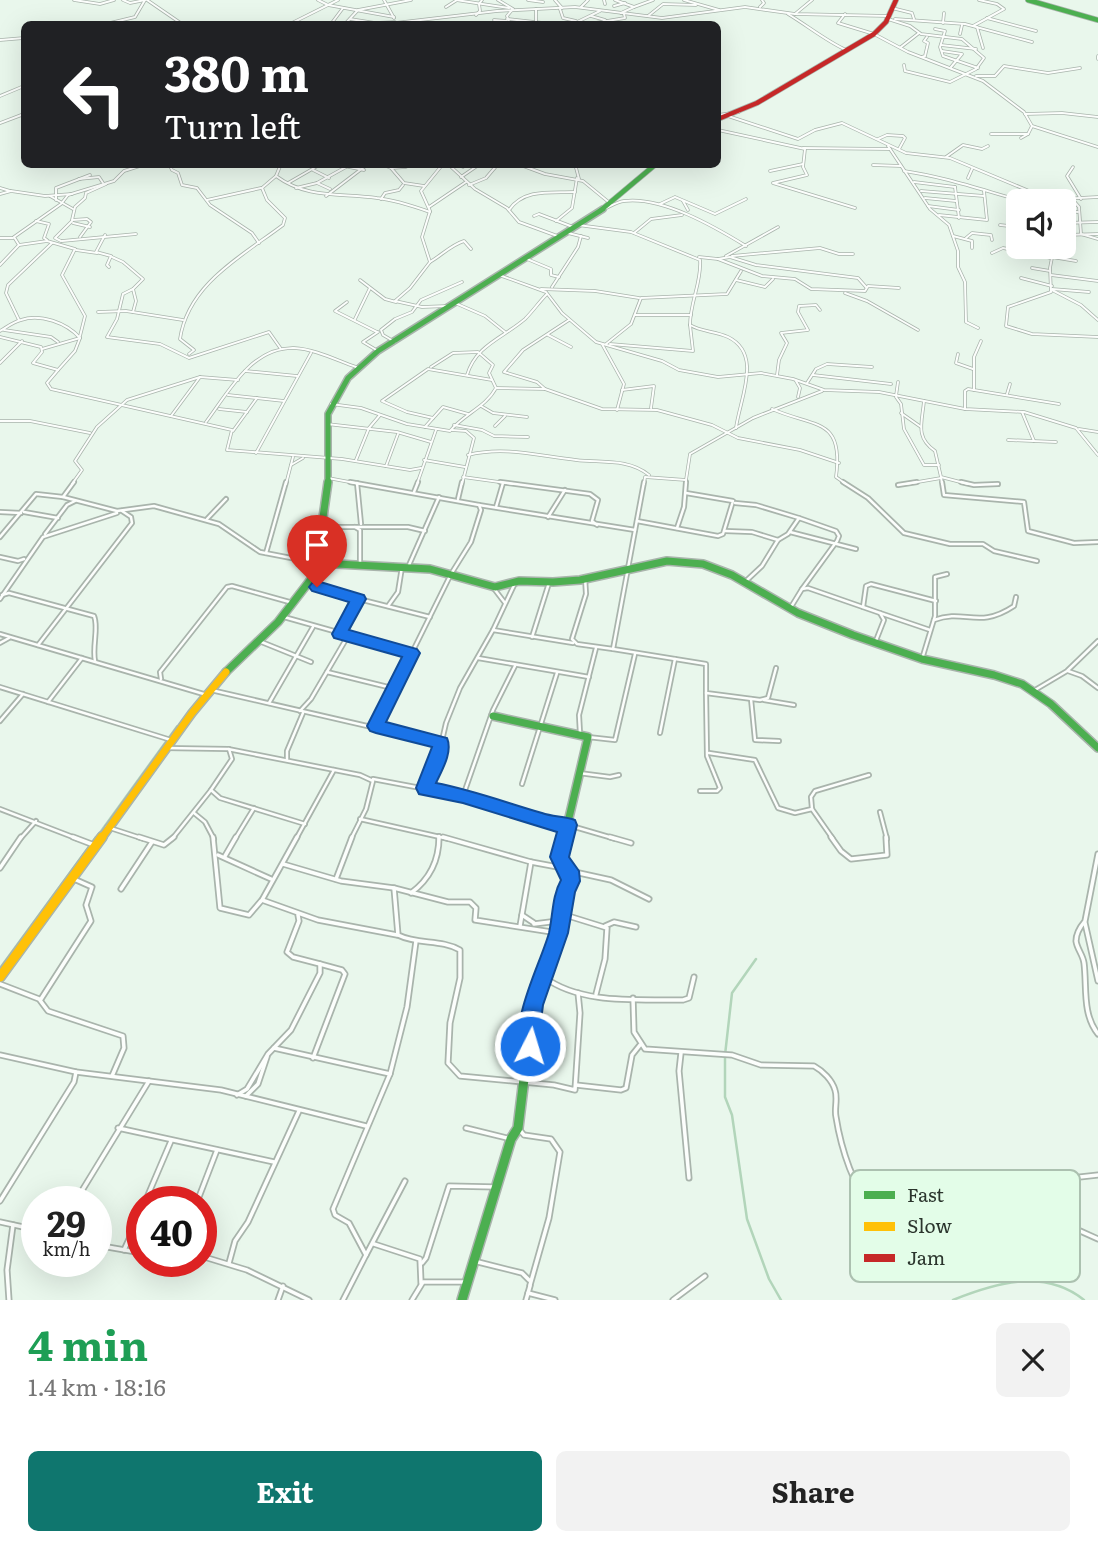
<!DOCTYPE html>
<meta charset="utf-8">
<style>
:root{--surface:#fff;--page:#f2f2f2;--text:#222;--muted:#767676;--accent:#0f766e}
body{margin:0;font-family:Literata,serif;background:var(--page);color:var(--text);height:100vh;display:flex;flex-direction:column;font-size:26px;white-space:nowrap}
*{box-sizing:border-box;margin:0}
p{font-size:23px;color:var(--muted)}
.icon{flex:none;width:38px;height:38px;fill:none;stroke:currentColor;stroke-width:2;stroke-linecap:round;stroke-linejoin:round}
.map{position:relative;height:1300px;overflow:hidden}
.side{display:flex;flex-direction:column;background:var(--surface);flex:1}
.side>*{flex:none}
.banner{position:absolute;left:21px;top:21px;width:700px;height:147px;border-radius:10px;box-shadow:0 7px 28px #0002;background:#202124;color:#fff;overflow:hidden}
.tools{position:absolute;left:1006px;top:189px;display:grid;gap:14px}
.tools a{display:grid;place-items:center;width:70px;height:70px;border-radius:10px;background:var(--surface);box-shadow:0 7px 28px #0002;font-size:35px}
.speed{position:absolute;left:21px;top:1186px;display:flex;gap:14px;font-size:35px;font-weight:700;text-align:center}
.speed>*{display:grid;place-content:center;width:91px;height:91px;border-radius:50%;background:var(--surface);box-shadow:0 7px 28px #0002;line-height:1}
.speed small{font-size:18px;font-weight:400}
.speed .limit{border:10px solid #d22;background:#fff;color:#111}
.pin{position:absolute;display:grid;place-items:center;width:60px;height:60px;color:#fff;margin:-72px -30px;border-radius:50% 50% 50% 0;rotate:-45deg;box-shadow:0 0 7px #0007}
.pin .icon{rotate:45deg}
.me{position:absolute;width:77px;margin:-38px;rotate:5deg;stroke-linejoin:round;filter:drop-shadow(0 0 5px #0008)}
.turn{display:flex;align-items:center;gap:24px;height:147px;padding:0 28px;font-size:32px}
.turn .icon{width:91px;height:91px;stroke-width:2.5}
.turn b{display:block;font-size:49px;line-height:60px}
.round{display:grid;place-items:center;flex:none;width:74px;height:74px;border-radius:10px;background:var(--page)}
.head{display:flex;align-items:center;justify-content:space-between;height:119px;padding:0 28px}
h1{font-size:42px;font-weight:700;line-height:52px;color:#1e9e55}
.cta{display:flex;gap:14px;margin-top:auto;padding:14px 28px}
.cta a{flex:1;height:80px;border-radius:10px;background:var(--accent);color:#fff;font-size:28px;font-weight:700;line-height:80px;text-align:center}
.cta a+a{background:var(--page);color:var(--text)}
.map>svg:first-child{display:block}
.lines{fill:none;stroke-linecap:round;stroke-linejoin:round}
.stream-far1{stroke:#b2d5ba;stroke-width:2}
.stream{stroke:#b2d5ba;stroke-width:2.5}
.street-far2-casing{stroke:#a9b4ac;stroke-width:3.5}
.street-far1-casing{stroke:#a9b4ac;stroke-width:6}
.street-casing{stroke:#a9b4ac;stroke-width:7}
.fast-far3-casing{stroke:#a9b4ac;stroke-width:6}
.fast-far2-casing{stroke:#a9b4ac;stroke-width:8}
.fast-far1-casing{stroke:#a9b4ac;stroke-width:10}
.fast-casing{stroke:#a9b4ac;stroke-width:12}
.slow-far1-casing{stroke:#a9b4ac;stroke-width:10}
.slow-casing{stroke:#a9b4ac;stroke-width:12}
.jam-casing{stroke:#a9b4ac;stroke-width:6}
.street-far2{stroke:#fcfefc;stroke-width:2}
.street-far1{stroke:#fcfefc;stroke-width:2.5}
.street{stroke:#fcfefc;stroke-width:3.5}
.fast-far3{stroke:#4caf50;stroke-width:4.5}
.fast-far2{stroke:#4caf50;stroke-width:5}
.fast-far1{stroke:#4caf50;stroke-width:7}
.fast{stroke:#4caf50;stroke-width:9}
.slow-far1{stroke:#ffc107;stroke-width:7}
.slow{stroke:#ffc107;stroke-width:9}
.jam{stroke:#c62828;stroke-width:4.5}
.route{fill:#1a73e8;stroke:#114b97;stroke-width:2}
.key{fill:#e3fde8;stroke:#acc1b0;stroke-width:2}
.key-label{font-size:19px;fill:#2b352d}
</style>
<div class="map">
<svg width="1098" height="1300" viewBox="0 0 1098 1300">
<rect width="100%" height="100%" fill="#e9f7ec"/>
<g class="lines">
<path class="stream-far1" d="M95,839L177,726"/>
<g class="stream">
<path d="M756,959L732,993L725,1055V1097L732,1115L747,1219L769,1279L781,1300"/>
<path d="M0,968L96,837"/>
<path d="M953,1300C995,1283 1045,1268 1084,1300"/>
</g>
<g class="street-far2-casing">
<g id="street-far2">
<path d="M74,0L100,4L114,0"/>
<path d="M123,0L130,3L145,0"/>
<path d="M147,0L182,24"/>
<path d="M318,0L328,5L394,17"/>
<path d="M384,0L394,18"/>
<path d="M456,0L509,8"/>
<path d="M498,0L513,9"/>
<path d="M528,0L543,2"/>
<path d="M555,0L562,8"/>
<path d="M604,0L605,4"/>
<path d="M615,0L634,7L621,13"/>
<path d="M684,0L719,10"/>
<path d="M614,6L625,3"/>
<path d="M446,7L457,0"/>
<path d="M581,7L588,0"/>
<path d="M634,7L653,0"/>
<path d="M760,7L764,3L762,0"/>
<path d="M892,8L912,13L914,19"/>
<path d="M536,9V24"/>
<path d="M560,9L563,18L576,21"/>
<path d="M788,14C808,26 826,41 846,50"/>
<path d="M795,14L812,0"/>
<path d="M845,14L838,23L874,34L908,52L983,81L1024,112L1032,126L1098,147"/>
<path d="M476,15L480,11L479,4L482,0"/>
<path d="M591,16L605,20"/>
<path d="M648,16L663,4L696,5"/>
<path d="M987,18L1036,31"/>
<path d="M350,19L375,23L395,22"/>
<path d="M507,19L552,24"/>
<path d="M888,19L910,26L921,34L962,39L984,58L976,69L950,82L905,71L904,65"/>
<path d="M895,19L965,24L1032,42"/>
<path d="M494,20L507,21"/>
<path d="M604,21L624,24"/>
<path d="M395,23L497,11L575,7L662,18L745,7L795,14L889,16"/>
<path d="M943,23L944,13"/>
<path d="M106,24L135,17L145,0"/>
<path d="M290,24L338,0"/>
<path d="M331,24L343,8"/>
<path d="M345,24L358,10L411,0"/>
<path d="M510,24L507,16L512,10"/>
<path d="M573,24L600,11"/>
<path d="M589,24L625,18L624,14"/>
<path d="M973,26L1004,9L997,4L979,0"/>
<path d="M977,27L983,48"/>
<path d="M935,29L945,31L940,47L943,56L978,68"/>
<path d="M960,34L962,25"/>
<path d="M0,40L24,38"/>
<path d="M941,45L976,49"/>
<path d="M901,47L919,33"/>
<path d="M942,51L962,54L951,67"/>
<path d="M1098,56V59"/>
<path d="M922,57L925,56L928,43L924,41L927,37"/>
<path d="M976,76H995L1004,66L1048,73L1080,68"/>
<path d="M0,96L24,86"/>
<path d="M1025,114L1062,113L1098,117"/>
<path d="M718,115L739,112"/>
<path d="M728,116L798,139L815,130L842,123L906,153L950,158L1034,193L1061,199L1098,197"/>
<path d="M0,123L24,114"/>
<path d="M718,130L805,149L803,167L807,175L773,183L855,208"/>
<path d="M991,134H1028"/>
<path d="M1021,138L1028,134L1032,126"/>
<path d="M878,139L887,135L903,136L905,138L899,149"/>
<path d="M888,146L930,209L949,225L958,251V267L965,282L966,322L978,328"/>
<path d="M803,148L890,149"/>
<path d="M946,157L963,145L982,149L988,146"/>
<path d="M169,164L172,170L178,173L182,185L197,188L210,205L252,233L259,243"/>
<path d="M281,164L276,176C307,199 340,193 377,198C395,200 413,206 430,212"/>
<path d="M334,164L364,170"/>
<path d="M381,164L391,168L404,183L424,186"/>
<path d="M443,164L421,191L430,211L422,237L430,262L410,288L395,301L422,307L447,306"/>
<path d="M448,164L475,189L507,208L519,222L560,237"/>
<path d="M456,164L463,167"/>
<path d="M518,164L545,174L583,181L611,204"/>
<path d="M575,164L579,179"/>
<path d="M873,165L901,166"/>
<path d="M1073,167L1067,176L1081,199"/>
<path d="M391,168L406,167L409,164"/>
<path d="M313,170L329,178"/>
<path d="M770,171L803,164"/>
<path d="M904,171C945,177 982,190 1022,201"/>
<path d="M461,177L480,164"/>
<path d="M968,178L972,169"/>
<path d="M79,179L99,177L103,183"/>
<path d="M914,182L955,187"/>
<path d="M288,183L321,164"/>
<path d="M317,183L330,189"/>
<path d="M469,185L486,178L498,164"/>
<path d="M955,187L959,218"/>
<path d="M0,188L10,191"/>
<path d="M296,188L317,183L346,167"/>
<path d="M921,191L984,196"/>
<path d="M0,194L11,191L45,196L72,194"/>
<path d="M50,196L73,209"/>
<path d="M326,196L368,164"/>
<path d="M925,198L956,201"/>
<path d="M381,199L385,193L399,190L403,185"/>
<path d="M1072,199L1079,207L1081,234L1098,239"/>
<path d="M56,200V188L90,175"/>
<path d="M207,200L261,188"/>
<path d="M683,201L688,210"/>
<path d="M1032,201L1034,193"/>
<path d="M660,204L675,197L715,214L746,199"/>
<path d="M928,206L959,210"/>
<path d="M429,207L466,182"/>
<path d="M604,209C611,206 617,202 624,201C662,196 715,227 746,246"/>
<path d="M509,210C524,188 552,193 575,192"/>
<path d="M1064,211L1078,212"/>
<path d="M939,215L987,220L984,191"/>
<path d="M534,216L539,214L573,227"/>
<path d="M36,221L49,224L44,238L47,240"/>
<path d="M556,221L572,208L577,178"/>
<path d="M73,223L90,227"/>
<path d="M1064,223L1098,222"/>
<path d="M578,225L631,232L700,260C702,281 690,302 690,325C702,332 715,331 728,337C763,354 740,398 736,428"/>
<path d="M1000,225L1018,227"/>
<path d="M568,233L588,238"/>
<path d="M634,233L651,219L682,215"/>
<path d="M105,235L96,252L111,256L107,265L109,267"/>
<path d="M1064,235L1098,234"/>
<path d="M953,236L972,241V248"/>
<path d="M80,237L91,222L87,219L72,220L75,207L85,198L86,193L106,184"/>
<path d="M0,238H13"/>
<path d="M966,238L972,233L991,235L992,240"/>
<path d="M61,241L55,238L72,221"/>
<path d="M62,241L136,234"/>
<path d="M19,245L47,241L75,249L62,275L85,316L80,336"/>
<path d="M1054,247L1050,268L1051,292L1008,307L1006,326L1032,334L1098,337"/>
<path d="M76,250L97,253"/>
<path d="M992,253L1003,248L1051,258"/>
<path d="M726,256L778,227"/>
<path d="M732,256L820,248L839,254H853"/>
<path d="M112,257L123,262L143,279L133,289L136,301L133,312"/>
<path d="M699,257L718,259L762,276L795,279L811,289L865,291L868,286L899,288"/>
<path d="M1052,257L1076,261"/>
<path d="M527,259L551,269V275L559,277"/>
<path d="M718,259L730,257L756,265L858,278L866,287"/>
<path d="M430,262C442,255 451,245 464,241L471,249"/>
<path d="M0,265L19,245L14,237L61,204L68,195L114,181L124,171L146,164"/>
<path d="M1032,268L1050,271"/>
<path d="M499,275L546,292L562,313L596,342L662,361L679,370L718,377L761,373L793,379L824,390L879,392L965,409L1024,412L1076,428L1098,455"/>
<path d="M1051,275L1098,281"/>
<path d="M1021,278L1052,286"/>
<path d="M360,280L385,299L396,302"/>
<path d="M736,280L765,287L773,279"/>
<path d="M552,287L578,247L581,236"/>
<path d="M133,289L123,294L117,319L107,337L160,344L189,358L269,332L281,349"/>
<path d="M541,289L595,291L639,298"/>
<path d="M1052,289L1089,292"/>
<path d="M1052,290L1081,305L1098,320"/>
<path d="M845,293L867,301L918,330"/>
<path d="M347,302L335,311L377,332"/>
<path d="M455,303L485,316L505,332"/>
<path d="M98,312L126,311L183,320"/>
<path d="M635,315H691"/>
<path d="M355,319L370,288"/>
<path d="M19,320L6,293L8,285L52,243"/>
<path d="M4,330L51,337L58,342"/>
<path d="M0,331C7,327 13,322 21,320C40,313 67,323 80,338L75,351L58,370"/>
<path d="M378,332L363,342L378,351"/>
<path d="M548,335L571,347"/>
<path d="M0,337L41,347L42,352L33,363L58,370L47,383L51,389L232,430L227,450L342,459L410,470L421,468"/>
<path d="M395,342L383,335L381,330L395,319L412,312L421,300L462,282"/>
<path d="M602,344L624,384L617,410"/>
<path d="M606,344L631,324L641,298L727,294L741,271"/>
<path d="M610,344L693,351L690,325"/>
<path d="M42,349L80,338"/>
<path d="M189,354L194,350L180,339C188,284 242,256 283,225L285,218L267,200L262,188L276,176"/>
<path d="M958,354L956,363L973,369"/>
<path d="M0,363L22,341"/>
<path d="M431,367L453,353L478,352L493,365L489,373L496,388"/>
<path d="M245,371L297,376"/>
<path d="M467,375C476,345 503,338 525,319C533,311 539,302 547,294"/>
<path d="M777,375L779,360L787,343L781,333L808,330L798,312L799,306L816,305L820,310"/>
<path d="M813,375L891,384"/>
<path d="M796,381L800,388L798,397"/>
<path d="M807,383L816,369L827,364L872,367"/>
<path d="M545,389L537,382L504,372L523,350L569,320"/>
<path d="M622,390L654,386L651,408"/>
<path d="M974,390V357L981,341"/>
<path d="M1007,394L1010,384"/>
<path d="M228,395L284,401"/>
<path d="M896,396L898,382"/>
<path d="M896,397L901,404L904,429L924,465H939"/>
<path d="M924,401C922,423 915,437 935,451L941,477L968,484"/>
<path d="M331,404L361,408L407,424L450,431C464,414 486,407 496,388L545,389L602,409L657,410L712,425L738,438L800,450L839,463"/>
<path d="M481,406L493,413L527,417"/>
<path d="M219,409L247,412"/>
<path d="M772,409C815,428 844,417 836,477L846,484"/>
<path d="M965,409V391L968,389L1059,404"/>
<path d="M1022,412L1034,441"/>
<path d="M901,413L921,427"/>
<path d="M171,416L200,377"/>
<path d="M433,418L407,412L382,401L428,369L492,380"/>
<path d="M0,421H30L90,433"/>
<path d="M206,422C228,393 251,347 294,348C315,349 336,360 356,367"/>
<path d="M327,424L397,432L431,442"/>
<path d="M454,425L482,430L494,436L528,437"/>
<path d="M495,426L505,416"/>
<path d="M425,427L443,407L468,414"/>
<path d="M1079,429L1098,432"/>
<path d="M452,430L466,431L474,438L462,484"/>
<path d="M233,431L257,398"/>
<path d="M1008,440L1056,442"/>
<path d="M256,453L311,353"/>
<path d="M468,455C505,446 539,456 576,460C601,463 628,458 649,475"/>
<path d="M356,460L369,428L380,415"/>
<path d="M424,460L465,467"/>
<path d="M291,465L303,458"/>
<path d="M386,466L398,434"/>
<path d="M463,477L513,484"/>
<path d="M941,477L942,484"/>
<path d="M328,478L360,484"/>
<path d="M72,484L82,470L75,461L97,427L127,400L200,377L238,380"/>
<path d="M286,484L293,457"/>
<path d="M417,484L436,430"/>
<path d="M644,484L645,477L686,480L690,454L753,418L822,391"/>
<path d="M686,484V480"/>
<path d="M906,484L941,478"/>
</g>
</g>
<g class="street-far1-casing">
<g id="street-far1">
<path d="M74,482L63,497L117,511L154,506L219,524L260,552L317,563"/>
<path d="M500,482L590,494L598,500L592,521L597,525"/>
<path d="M644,482L613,649L706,664V693L760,700L768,698L776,668"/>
<path d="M843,482L868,498L904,533L950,544H983L994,551L1037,561"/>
<path d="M942,482L944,495L1024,502L1028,531L1074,543L1098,542"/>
<path d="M961,482L974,485L998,484"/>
<path d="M357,483L361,524"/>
<path d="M898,485L917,482"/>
<path d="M414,492L418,482"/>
<path d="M458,499L462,482"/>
<path d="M735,503L756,505L799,518"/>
<path d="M479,505L635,530"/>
<path d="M496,507L503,483"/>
<path d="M0,512L21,513"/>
<path d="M24,512L58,518"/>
<path d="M548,517L565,490"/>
<path d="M207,519L226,499"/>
<path d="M637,521L718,536L723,534L733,501L686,493"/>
<path d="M325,527H408L425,531"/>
<path d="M355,527L360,530V563"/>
<path d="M677,528L684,507L686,482"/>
<path d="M725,531L752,532L778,540L788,534L799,518L836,531L839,536L837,541L802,589"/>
<path d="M790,532L856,549"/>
<path d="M45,534L67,505L75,501"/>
<path d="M0,537L36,494L63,497"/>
<path d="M266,553L286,482"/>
<path d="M0,557L18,561L24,559"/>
<path d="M409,565L439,497"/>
<path d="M585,577L586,594L572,639L577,644L613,649"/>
<path d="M746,581L762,566L778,540"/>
<path d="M310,582L331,592L430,617"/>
<path d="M492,586L505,603"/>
<path d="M2,595L9,593L94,616C99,627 92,646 95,661"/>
<path d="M0,599L43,537L117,513"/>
<path d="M388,606L398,592L402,567"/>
<path d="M791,607L802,589L808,588L880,613L884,620L875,643"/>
<path d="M863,607L866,586L871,584L936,601"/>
<path d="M880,613L930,630"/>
<path d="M284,617L412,653"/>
<path d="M934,620C965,608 978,630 1014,606L1016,597"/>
<path d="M493,630L573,643"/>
<path d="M340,633L358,599"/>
<path d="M0,634L207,695"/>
<path d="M532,637L549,583"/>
<path d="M259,641L311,662"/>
<path d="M0,643L9,638"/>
<path d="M38,645L132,523L131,517L122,511"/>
<path d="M478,658L589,677"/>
<path d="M922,659L935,616V577L947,574"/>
<path d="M1068,671L1082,676L1098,688"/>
<path d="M327,672L388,687L396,685L451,574L471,542L481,510L479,505L350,482"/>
<path d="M161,679L160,672L227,587L232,586L293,603"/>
<path d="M0,687L171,740"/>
<path d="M211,690L441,743"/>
<path d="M1035,690L1067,671L1098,641"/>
<path d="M751,699L755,740L779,741"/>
<path d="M764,700L794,705"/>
<path d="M48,702L82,658"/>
<path d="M269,703L313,627"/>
<path d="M300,711L311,699L345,641L342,635"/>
<path d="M0,721L23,694"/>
<path d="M376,726L396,685"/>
<path d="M580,733L579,715L596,648"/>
<path d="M660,733L675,659"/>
<path d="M588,737L615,740L635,654"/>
<path d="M165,748L228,749L360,775L373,781L366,809L351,839"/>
<path d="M229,749L232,759L211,790L220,798L305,824"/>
<path d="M709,753L755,760L778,808L795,813L812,809L811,797L815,791L869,775"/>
<path d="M287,759V751L303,713"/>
<path d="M579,773L610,777L619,775"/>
<path d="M373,779L463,796L533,819L568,825L616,839"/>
<path d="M522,784L557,673"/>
<path d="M425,788L438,758L446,723L460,688L493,630L516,581"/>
<path d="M700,791H717L720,788L707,756L706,693"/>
<path d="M463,796L493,710L515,666"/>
<path d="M0,809L78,839"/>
<path d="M812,809L833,839"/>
<path d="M880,812L887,839"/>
<path d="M194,813L205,822L214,839"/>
<path d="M360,819L449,839"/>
<path d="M107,827L144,839"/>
<path d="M20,839L36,821"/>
<path d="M172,839L211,790"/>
<path d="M235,839L254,808"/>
<path d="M296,839L334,770"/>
<path d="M439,839V836"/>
</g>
</g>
<g class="street-casing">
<g id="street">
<path d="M73,837L94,845"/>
<path d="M139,837L164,845L174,837"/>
<path d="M213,837L220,908L249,915L261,901"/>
<path d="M297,837L262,900L318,920L397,935"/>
<path d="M443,837L531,862L563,868"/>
<path d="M610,837L631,843"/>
<path d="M831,837L841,851L851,859L887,855L886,837"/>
<path d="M1098,854L1085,921C1080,927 1076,933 1076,941C1077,949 1083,955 1084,963C1087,987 1082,1014 1098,1034"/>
<path d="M218,855L271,879"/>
<path d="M225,856L236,837"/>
<path d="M283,864L341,881L394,888L448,902H470L476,908L475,920L558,933"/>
<path d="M0,868L21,837"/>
<path d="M570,871L611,880L649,899"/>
<path d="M336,879L352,837"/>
<path d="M394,888L398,935C418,945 441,939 460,950V978L450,1023L448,1063L460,1076L554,1085L575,1090L580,1013L578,993"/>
<path d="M121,889L152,842"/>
<path d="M411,893C430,879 439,860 439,837"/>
<path d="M562,914L607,928L605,959L596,994"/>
<path d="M522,915L534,923"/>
<path d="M1085,923L1098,981"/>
<path d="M534,924L558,921"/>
<path d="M520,926L531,862"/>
<path d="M605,926L614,922L636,927"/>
<path d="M544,977C581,1005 639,999 683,1000L689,998L694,977"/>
<path d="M0,984L39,999L48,1011L123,1036L124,1048L112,1076"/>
<path d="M633,998L634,1032L645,1049L732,1055L761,1065L814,1066C823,1071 832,1080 835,1090C838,1099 834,1109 836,1117C841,1149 854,1189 875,1213L889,1215L930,1208L946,1211L973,1209L1016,1194L1041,1190L1062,1179L1098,1175"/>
<path d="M41,999L91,921L86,905L92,887L74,879"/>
<path d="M274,1048L390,1074"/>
<path d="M681,1053L679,1071L689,1178"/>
<path d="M0,1055L76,1072L221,1090L366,1126"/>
<path d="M313,1058L345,974L342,970L320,964"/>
<path d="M576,1085L621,1090L626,1088L632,1055L640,1045"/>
<path d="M237,1095L247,1089L268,1054L291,1030L320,973V964L293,957L287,952L299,921L298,915"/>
<path d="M246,1096L258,1084L267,1057"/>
<path d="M118,1128L274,1162"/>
<path d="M466,1128L511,1139"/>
<path d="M518,1128L524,1135L551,1139L560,1152L549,1218L530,1285"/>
<path d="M0,1201L74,1082L76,1072"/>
<path d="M75,1202L149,1081"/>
<path d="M145,1202L171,1141"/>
<path d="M197,1202L217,1150"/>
<path d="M0,1222L37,1230"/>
<path d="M1078,1230L1098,1239"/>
<path d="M374,1244L420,1259L421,1283"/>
<path d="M96,1245L142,1253"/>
<path d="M124,1250L142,1211"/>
<path d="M366,1255L405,1181"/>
<path d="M201,1256L247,1270L309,1300"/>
<path d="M474,1261L522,1273L529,1280"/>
<path d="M229,1263L235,1241L248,1222L299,1111"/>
<path d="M422,1263L426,1258L449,1186L496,1187"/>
<path d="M528,1293L555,1300"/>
<path d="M9,1300L7,1270L13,1225"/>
<path d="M278,1300L283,1286"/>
<path d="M343,1300L366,1255L349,1223L335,1215L333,1209L390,1074L407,1007L416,941"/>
<path d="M412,1300L423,1282H467"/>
<path d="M526,1300L530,1286"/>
<path d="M673,1300L705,1276"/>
</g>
</g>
<g class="fast-far3-casing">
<g id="fast-far3">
<path d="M1028,0L1098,20"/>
<path d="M600,211L656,164"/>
</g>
</g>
<g class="fast-far2-casing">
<path id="fast-far2" d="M328,484V414L348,378L378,351L603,209"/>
</g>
<g class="fast-far1-casing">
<g id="fast-far1">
<path d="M318,563L430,569L495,587L519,581L553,582L580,580L667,561L703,564L732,575L798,613L853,635L922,659L994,675L1022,684L1051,704L1098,748"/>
<path d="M226,672L278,622L315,574L328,482"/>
<path d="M493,716L588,737L564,839"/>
</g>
</g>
<g class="fast-casing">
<path id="fast" d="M462,1300L511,1139L518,1128L533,1005L558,933L564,894L571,881L570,871L563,868L560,857L565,837"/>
</g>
<g class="slow-far1-casing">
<path id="slow-far1" d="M101,839L192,713L226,672"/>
</g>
<g class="slow-casing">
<path id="slow" d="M0,977L102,837"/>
</g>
<g class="jam-casing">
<path id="jam" d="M718,119L757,103L874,34L886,22L896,0"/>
</g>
<use href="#street-far2" class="street-far2"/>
<use href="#street-far1" class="street-far1"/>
<use href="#street" class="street"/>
<use href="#fast-far3" class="fast-far3"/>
<use href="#fast-far2" class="fast-far2"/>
<use href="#fast-far1" class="fast-far1"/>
<use href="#fast" class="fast"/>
<use href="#slow-far1" class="slow-far1"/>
<use href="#slow" class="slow"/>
<use href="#jam" class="jam"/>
</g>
<path class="route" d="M317,581L364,595L366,599L349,630L417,649L420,653L386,722L447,738C453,752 442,770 436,783C473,790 507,803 542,813C553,817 564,816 575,820L577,825L569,857L579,871L580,881L575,892L568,933L543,1005L537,1053L530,1056L522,1053C509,1021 540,965 549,933C553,915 552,896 561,880L550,857L557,832L463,803L419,794L416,788L432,747L376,733L370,731L367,726L402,657L334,638L332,634L349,602L312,591L309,587L312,583Z"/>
<rect x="850" y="1170" width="230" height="112" rx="10" class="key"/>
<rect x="864" y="1191" width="31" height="8" fill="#4caf50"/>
<rect x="864" y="1222" width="31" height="9" fill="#ffc107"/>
<rect x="864" y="1254" width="31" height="8" fill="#c62828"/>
<g class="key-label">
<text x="907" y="1202">Fast</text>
<text x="907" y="1233">Slow</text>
<text x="907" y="1265">Jam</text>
</g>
</svg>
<div class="tools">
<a><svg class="icon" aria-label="sound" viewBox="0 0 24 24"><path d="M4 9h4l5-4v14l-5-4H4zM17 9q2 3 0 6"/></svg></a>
</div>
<div class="speed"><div>29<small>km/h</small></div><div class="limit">40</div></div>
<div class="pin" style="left:317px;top:587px;background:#d93025"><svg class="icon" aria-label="arrive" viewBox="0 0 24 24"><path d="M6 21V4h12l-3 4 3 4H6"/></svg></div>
<svg class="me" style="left:530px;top:1046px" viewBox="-20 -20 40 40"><circle r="17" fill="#1a73e8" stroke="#fff" stroke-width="3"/><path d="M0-11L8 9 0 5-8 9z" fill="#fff"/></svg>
<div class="banner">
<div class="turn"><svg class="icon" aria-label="left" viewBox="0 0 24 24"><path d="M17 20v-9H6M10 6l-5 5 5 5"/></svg><div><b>380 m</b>Turn left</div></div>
</div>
</div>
<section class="side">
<div class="head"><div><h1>4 min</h1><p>1.4 km · 18:16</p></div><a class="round"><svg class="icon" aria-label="close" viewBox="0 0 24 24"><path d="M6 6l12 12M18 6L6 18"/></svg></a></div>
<div class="cta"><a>Exit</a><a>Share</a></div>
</section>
